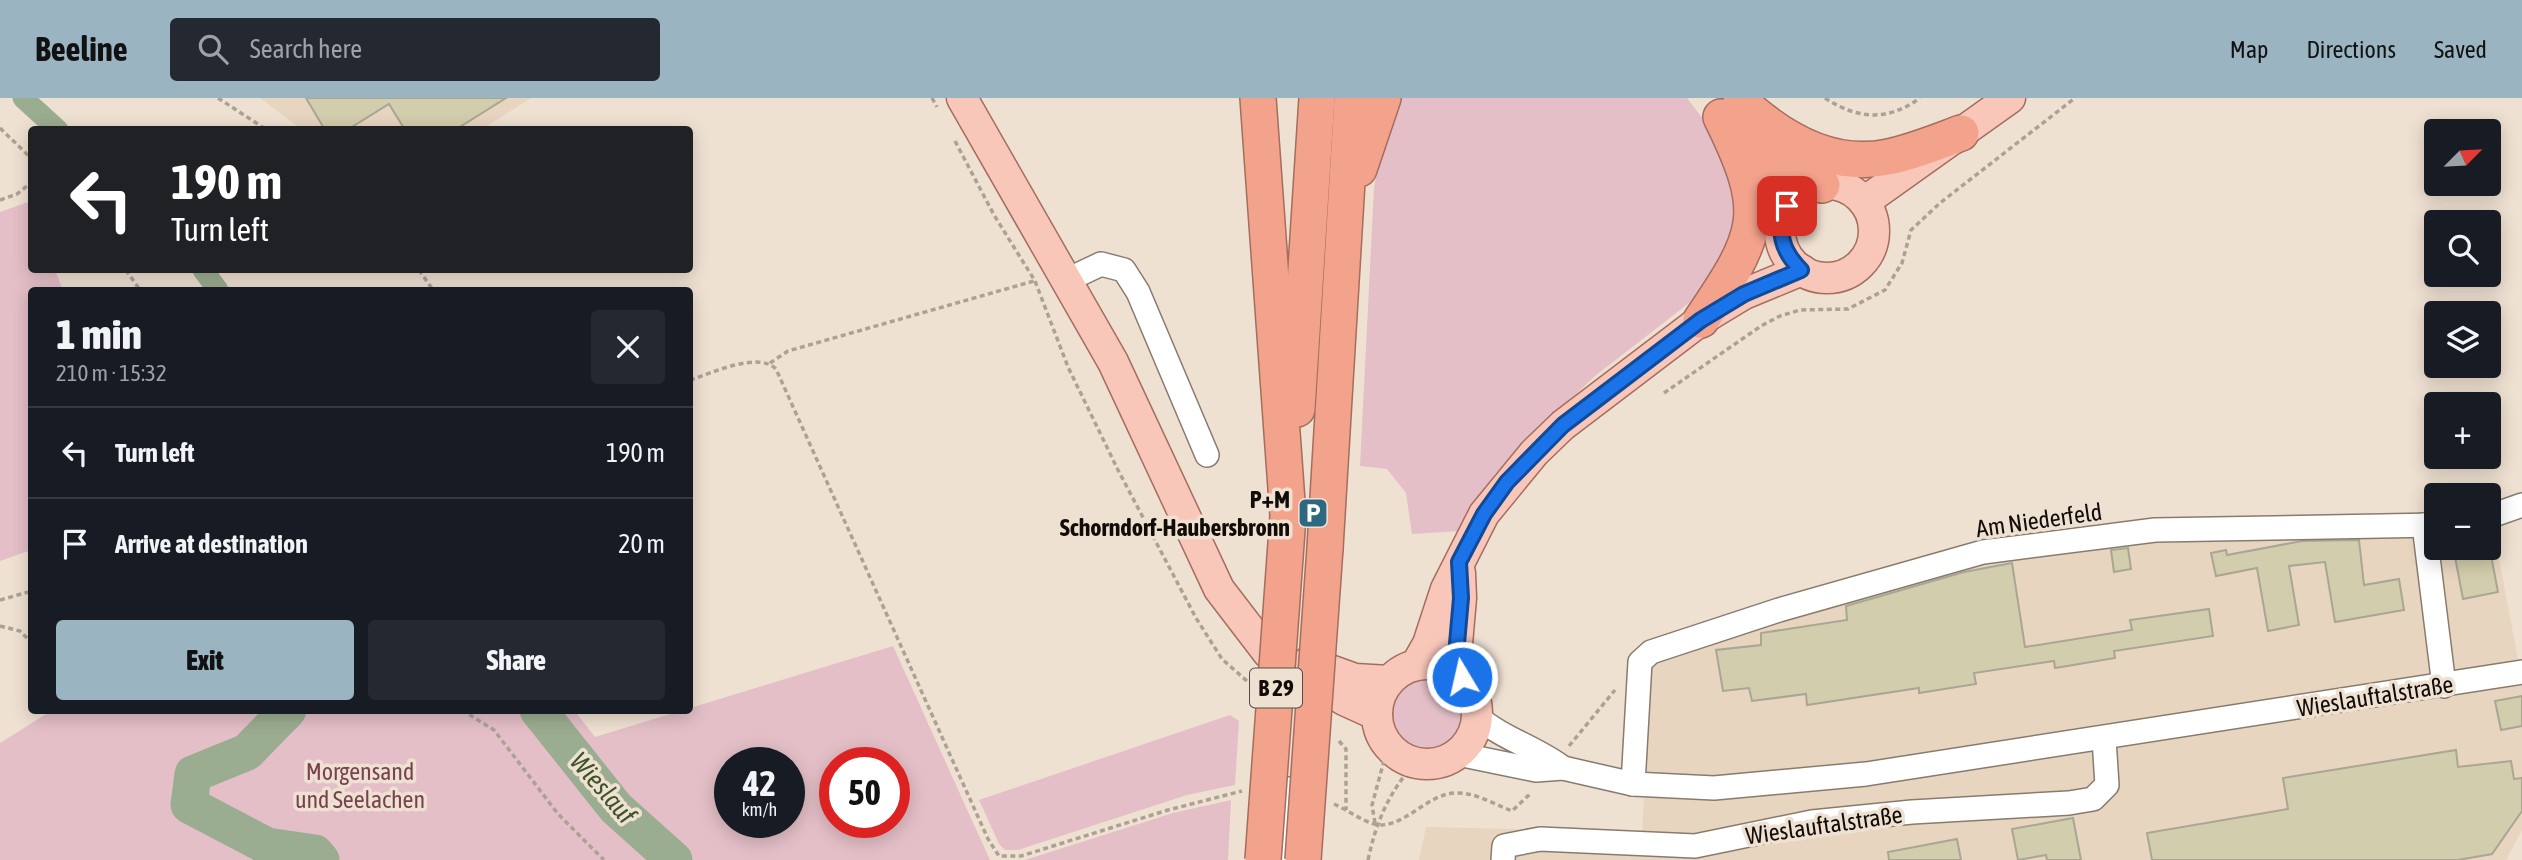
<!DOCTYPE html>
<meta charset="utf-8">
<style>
:root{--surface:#171b24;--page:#242831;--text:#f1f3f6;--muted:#9ea1a6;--line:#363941;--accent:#9ab4c1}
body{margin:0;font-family:"Asap Condensed",sans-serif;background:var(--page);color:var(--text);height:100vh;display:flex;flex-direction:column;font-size:26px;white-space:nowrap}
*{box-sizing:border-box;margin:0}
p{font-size:23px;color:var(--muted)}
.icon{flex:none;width:38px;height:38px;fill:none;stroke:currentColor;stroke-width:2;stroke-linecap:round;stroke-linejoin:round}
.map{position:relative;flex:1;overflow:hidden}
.details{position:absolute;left:28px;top:189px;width:665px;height:427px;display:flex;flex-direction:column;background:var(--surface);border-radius:7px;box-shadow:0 4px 18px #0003}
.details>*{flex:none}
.guide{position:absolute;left:28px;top:28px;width:665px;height:147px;border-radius:7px;box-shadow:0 4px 18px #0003;background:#202124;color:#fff;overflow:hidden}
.needle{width:46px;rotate:66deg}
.tools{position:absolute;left:2424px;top:21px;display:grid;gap:14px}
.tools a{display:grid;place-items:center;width:77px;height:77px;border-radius:7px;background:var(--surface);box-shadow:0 4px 18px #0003;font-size:35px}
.speed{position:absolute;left:714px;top:649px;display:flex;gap:14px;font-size:35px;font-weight:700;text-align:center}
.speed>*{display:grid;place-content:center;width:91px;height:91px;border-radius:50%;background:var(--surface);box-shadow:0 4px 18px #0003;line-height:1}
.speed small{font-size:18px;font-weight:400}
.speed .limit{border:10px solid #d22;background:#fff;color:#111}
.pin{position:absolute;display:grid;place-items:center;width:60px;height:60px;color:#fff;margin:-30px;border-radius:14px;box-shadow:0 4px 10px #0006}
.me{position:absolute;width:77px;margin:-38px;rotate:351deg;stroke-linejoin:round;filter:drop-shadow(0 0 5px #0008)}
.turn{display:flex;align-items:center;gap:24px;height:147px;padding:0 28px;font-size:32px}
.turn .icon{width:91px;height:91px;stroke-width:2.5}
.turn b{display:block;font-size:49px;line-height:60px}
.round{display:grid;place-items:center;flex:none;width:74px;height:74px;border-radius:7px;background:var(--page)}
.head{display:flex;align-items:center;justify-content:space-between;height:119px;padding:0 28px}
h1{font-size:42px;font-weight:800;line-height:52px}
.action{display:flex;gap:14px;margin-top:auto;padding:14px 28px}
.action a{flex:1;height:80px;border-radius:7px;background:var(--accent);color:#111;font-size:28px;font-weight:800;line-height:80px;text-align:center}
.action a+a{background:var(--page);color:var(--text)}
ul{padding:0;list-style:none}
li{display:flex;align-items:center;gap:21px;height:91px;padding:0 28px;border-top:2px solid var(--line)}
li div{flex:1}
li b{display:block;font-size:26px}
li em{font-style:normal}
header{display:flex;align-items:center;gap:42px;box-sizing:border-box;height:98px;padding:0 35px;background:var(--accent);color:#111}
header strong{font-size:33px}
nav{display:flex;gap:38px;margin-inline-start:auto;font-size:24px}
.search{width:490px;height:63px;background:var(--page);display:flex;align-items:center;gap:18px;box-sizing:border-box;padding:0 24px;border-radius:7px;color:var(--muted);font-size:26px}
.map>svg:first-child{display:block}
.built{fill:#e8d5c0}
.green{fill:#e4bfc7;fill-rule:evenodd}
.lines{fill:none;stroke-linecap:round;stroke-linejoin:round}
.canal{stroke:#9bad90;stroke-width:21}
.river{stroke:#9bad90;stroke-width:37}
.building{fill:#d2cdac;stroke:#a9a695;stroke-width:2}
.minor-casing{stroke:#887b6e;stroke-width:26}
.major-casing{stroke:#a46e5e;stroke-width:33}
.highway-casing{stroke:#a46e5e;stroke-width:38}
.path{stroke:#aca195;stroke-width:3.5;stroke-dasharray:5 3.5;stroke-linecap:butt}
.minor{stroke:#fff;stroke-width:23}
.major{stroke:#f8c7ba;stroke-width:30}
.highway{stroke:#f3a28c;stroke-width:35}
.highway-bridge-casing{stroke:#a46e5e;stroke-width:38;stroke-linecap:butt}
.highway-bridge{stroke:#f3a28c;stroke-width:35}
.route-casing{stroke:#114b97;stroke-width:18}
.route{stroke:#1a73e8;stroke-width:12}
.labels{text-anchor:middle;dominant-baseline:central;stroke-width:7;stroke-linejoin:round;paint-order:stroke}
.shield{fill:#efe1d2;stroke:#544c45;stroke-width:2}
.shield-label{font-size:23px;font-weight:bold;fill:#110c08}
.poi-label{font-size:24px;font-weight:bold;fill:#110c08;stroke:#efe1d2;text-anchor:end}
.street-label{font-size:24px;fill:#110c08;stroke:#efe1d2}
.park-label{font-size:24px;fill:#784351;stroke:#efe1d2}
.water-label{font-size:26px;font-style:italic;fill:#3b5428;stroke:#efe1d2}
</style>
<header>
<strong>Beeline</strong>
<div class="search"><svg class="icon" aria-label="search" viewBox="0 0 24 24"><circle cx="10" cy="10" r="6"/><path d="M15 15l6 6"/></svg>Search here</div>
<nav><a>Map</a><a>Directions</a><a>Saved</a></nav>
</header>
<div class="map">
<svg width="2522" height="762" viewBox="0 0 2522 762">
<rect width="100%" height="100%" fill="#efe1d2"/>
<g class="built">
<path d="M260,0H531L481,32L301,31Z"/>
<path d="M2492,424L2518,561H2522V732L2506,762H1419L1426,729L1642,734L1651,565L1884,483L2138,440L2436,435V450H2488L2489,425Z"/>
</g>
<g class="green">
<path d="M1396,0H1687L1719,42L1746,111L1711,188L1595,278L1538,332L1495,376L1460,433L1412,436L1406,395L1387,371L1360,368L1374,90L1379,58Z"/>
<path d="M31,103L32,172H55L63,192H32L31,452L0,463V114Z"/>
<path d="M893,548L990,762H0V645L51,613L574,612L595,639ZM789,665V724H730V665ZM894,665V724H835V665Z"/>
<circle cx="1428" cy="617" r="38"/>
<path d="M1230,617L1239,623L1235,687L1187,697L1018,752H1005L999,746L979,702Z"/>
<path d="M1231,702L1228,762H1025L1173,715Z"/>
</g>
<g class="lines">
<g class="canal">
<path d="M23,0L58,32"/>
<path d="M203,172L218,192"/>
</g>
<g class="river">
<path d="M288,612L247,654L193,676L189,707L267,748L315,755L321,762"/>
<path d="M538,612L616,710L674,762"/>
</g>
</g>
<g class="building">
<path d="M306,0H506L455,32H405L389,6L347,32H325Z"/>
<path d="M2359,442L2364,487L2399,481L2404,512L2335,524L2325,464L2289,468L2299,527L2268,533L2257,470L2216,478L2211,455L2226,452L2227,457L2302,443Z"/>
<path d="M2128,450L2131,471L2114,474L2111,452Z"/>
<path d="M2490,452L2498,494L2463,501L2455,459Z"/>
<path d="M2012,465L2025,549L2132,532L2130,522L2209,511L2213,538L2114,553L2115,560L2055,570L2054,563L1974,575L1976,586L1919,595V590L1807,607L1806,596L1752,603L1749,590L1723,593L1716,552L1761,547V535L1847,522L1846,508L1964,474Z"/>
<path d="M2522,598V628L2501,632L2495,603Z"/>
<path d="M2456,652L2458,669L2511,663L2514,681L2522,680V713L2492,756L2458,762H2152L2147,735L2288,711L2283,680Z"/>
<path d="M2073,720L2081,762H2047L2046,757L2018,762L2012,731Z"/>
<path d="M1957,741L1961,762H1889L1888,754Z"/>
</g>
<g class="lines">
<g class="minor-casing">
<g id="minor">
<path d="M1065,183L1101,166L1124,172L1138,194L1207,357"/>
<path d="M2488,419L2522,407"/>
<path d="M2424,427L2444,588"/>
<path d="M1477,618C1502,641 1536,649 1563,670"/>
<path d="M1458,656L1536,672L1563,670L1633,686L1714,690L1866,676L2522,574"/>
<path d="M1633,686L1640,564L1651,554L1779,512L1983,454L2155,432L2436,427"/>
<path d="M1283,762L1288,691"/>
<path d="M1503,762L1504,748L1540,741L1695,748L1812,724L1912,714L2069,705L2093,701L2107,687L2104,641"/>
</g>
</g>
<g class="major-casing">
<g id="major">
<path d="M962,0L1113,264L1219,491L1268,555L1344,602L1377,617"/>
<circle cx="1827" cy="133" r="47"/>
<path d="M1864,104L2010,0"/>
<path d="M1460,475L1461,500L1456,557L1462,579"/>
<path d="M1308,564L1355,581L1389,583"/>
<circle cx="1427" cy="616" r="50"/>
<path d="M1416,567L1428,546L1446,491L1484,416L1534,355L1563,327L1701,222L1744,196L1802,172"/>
</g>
</g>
<g class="highway-casing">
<g id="highway">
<path d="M1258,0L1288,418"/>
<path d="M1741,4C1781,41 1831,71 1888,59C1913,54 1937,44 1961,35"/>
<path d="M1743,42L1768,72L1787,109"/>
<path d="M1774,46L1796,68L1822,87"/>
<path d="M1359,71L1383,0"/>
<path d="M1701,222C1760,135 1769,116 1721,19"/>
<path d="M1297,311L1317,0"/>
<path d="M1325,450L1352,0"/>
</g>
</g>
<g class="path">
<path d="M218,0L267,32"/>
<path d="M932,0L937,9"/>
<path d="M1825,0C1857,21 1887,24 1920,0"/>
<path d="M0,30L32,61"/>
<path d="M955,43L994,117L1035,183L1068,269L1118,372L1196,520L1222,561L1248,584"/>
<path d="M0,102L17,96L32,84"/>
<path d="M126,172L140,192"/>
<path d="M419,172L433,192"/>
<path d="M770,265L788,253L1034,183"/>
<path d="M690,282C712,275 758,253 776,271L988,741L999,758H1021L1168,712L1242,693"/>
<path d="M1664,295L1761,228L1780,218L1800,212L1848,211L1885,192L1902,165L1911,132L1940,105L2075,0"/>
<path d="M0,502L32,493"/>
<path d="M0,528L20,533L32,545"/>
<path d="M462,612L494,632L558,716L604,762"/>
<path d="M1339,643L1346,651V712"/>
<path d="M1569,648L1615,592"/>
<path d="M1334,706C1347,712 1361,722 1374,726C1402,733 1426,696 1455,695C1475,694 1494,706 1512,713L1531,695"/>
<path d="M1375,725L1372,707L1388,648"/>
<path d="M1368,762C1376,724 1389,694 1415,665"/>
</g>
<use href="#minor" class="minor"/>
<use href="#major" class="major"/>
<use href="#highway" class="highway"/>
<g class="highway-bridge-casing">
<g id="highway-bridge">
<path d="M1263,762L1288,418"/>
<path d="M1303,762L1325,450"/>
</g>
</g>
<use href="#highway-bridge" class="highway-bridge"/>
</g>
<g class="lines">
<g class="route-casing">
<path id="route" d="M1462,579L1456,557L1461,500L1459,464L1484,416L1507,384L1563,327L1701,222L1744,196L1801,172C1782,153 1776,134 1787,108"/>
</g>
<use href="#route" class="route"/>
</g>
<defs>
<g id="parking-square" transform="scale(1.575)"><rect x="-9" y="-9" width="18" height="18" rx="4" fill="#2f6881" stroke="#efe1d2"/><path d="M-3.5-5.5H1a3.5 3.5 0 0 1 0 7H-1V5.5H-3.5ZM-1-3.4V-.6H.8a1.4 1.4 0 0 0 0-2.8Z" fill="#fff"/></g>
</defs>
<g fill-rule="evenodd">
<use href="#parking-square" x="1313" y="415"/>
</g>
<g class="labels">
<rect class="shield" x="1250" y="570.5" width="52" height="39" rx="5"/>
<g class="shield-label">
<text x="1276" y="590">B 29</text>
</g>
<g class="poi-label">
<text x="1290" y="401">P+M<tspan x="1290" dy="28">Schorndorf-Haubersbronn</tspan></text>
</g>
<g class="street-label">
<text transform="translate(2039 422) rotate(-8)">Am Niederfeld</text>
<text transform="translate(2375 598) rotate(-9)">Wieslauftalstraße</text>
<text transform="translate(1824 727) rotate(-8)">Wieslauftalstraße</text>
</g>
<g class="park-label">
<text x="360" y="673">Morgensand<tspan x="360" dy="28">und Seelachen</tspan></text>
</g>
<g class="water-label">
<text transform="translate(603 690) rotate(49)">Wieslauf</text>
</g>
</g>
</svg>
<div class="tools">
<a><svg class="needle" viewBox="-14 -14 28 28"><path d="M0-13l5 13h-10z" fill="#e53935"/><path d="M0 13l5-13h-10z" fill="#9ea1a6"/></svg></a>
<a><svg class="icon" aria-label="search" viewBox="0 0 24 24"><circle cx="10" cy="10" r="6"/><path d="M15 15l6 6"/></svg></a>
<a><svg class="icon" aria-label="layers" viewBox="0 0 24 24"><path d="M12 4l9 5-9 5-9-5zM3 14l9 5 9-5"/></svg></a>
<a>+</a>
<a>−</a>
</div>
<div class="speed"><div>42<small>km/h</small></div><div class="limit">50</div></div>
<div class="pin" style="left:1787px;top:108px;background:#d93025"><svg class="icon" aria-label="arrive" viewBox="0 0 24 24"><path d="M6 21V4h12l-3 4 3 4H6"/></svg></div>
<svg class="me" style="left:1462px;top:579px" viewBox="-20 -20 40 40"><circle r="17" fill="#1a73e8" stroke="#fff" stroke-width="3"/><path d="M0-11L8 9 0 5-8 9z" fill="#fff"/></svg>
<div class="guide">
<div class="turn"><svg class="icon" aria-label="left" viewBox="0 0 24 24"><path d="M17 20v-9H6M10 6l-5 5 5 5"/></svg><div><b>190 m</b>Turn left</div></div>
</div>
<section class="details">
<div class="head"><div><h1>1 min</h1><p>210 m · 15:32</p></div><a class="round"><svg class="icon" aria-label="close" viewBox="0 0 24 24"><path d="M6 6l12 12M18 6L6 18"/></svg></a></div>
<ul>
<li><svg class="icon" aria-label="left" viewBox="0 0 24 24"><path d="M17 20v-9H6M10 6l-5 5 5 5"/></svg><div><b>Turn left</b></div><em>190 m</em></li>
<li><svg class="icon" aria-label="arrive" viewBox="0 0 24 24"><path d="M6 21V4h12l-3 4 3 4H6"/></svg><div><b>Arrive at destination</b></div><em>20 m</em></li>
</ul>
<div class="action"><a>Exit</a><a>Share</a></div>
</section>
</div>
